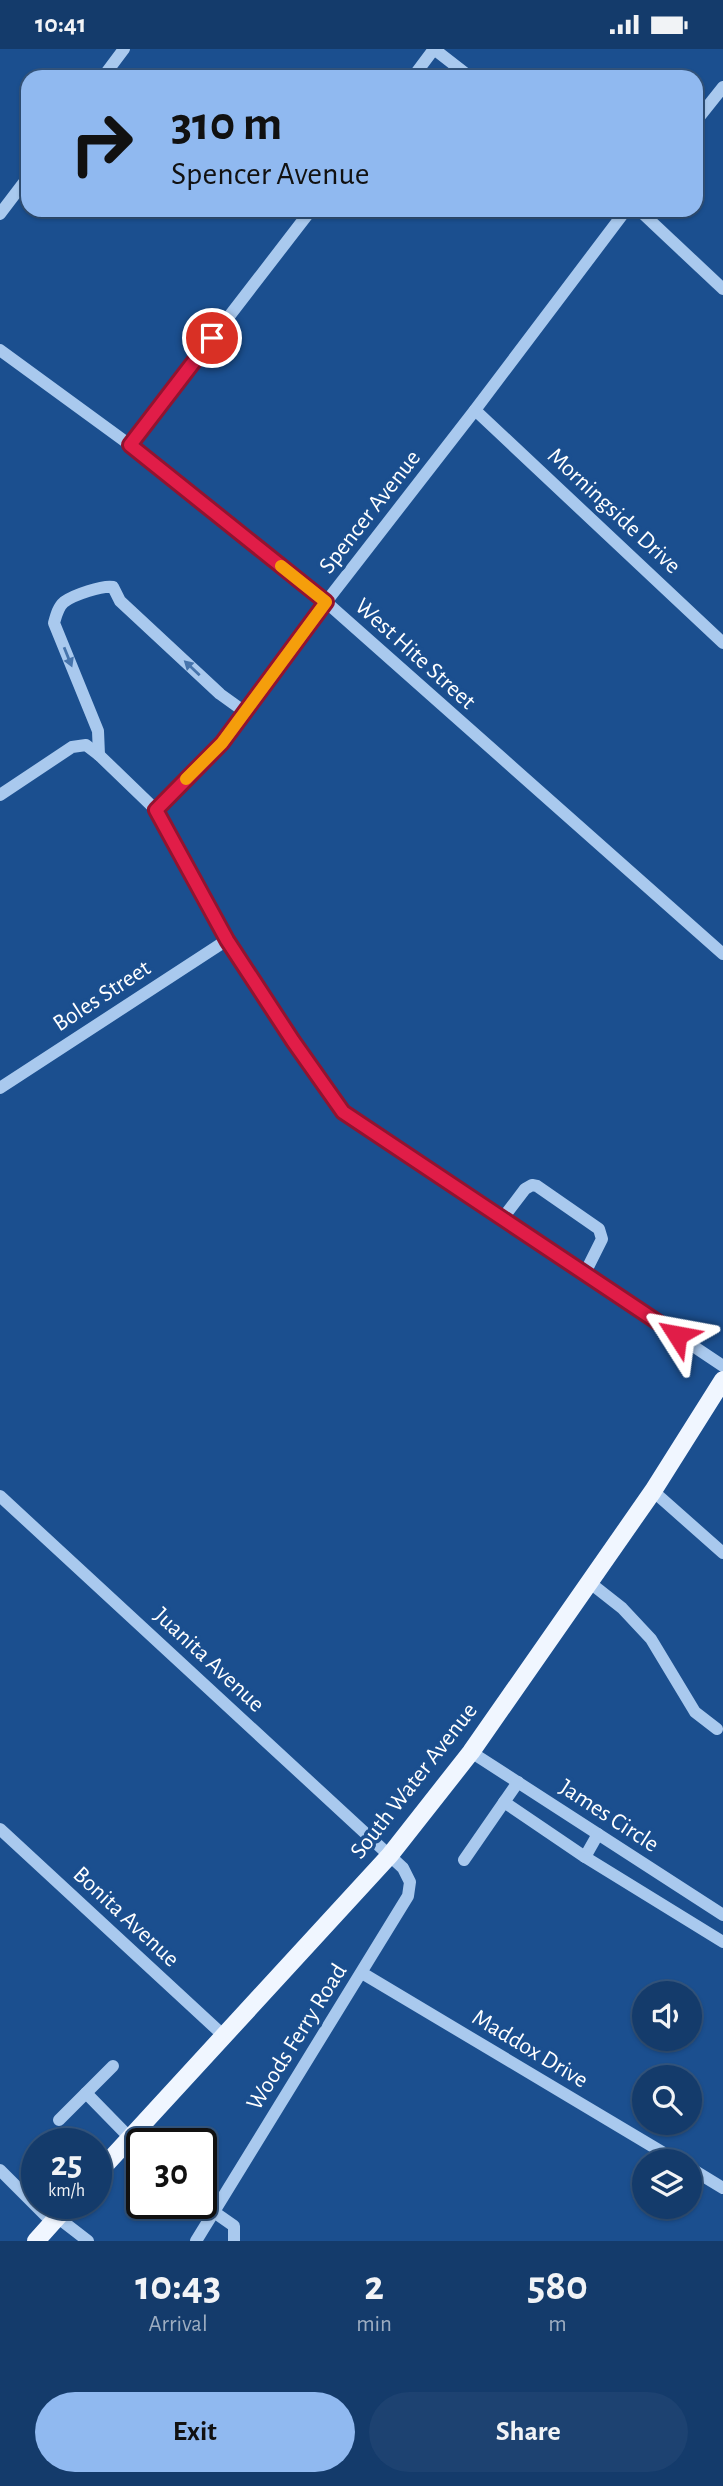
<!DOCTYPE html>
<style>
:root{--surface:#143b6b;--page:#1d4271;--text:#f1f3f6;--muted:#9dadc1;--line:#33557e;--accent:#90b9f0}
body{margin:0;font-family:"Alegreya Sans",sans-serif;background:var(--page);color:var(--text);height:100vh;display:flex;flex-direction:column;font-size:26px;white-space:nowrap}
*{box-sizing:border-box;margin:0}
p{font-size:23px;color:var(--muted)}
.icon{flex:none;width:38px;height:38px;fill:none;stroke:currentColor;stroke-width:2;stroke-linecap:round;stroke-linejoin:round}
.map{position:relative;height:2192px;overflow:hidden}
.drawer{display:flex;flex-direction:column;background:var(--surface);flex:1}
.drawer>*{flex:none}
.guide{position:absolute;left:21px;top:21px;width:682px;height:147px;border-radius:21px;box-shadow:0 2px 5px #0004,0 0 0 2px var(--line);background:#90b9f0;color:#111;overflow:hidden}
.tools{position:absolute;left:632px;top:1932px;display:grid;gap:14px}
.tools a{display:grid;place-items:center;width:70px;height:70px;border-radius:50%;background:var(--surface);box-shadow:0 2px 5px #0004,0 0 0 2px var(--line);font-size:35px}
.speed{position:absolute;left:21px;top:2079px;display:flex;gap:14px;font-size:35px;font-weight:700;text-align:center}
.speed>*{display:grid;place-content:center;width:91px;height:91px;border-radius:50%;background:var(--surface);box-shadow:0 2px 5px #0004,0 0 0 2px var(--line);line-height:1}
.speed small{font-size:18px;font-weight:400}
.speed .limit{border:4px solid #111;border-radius:10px;background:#fff;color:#111}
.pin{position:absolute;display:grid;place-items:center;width:60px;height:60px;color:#fff;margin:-30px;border:4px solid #fff;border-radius:50%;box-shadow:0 2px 7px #0007}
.me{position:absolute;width:77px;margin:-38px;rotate:304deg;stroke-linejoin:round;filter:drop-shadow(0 0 5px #0008)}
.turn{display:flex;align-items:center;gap:24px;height:147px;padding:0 35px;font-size:32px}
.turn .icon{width:91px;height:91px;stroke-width:2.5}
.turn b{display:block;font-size:49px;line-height:60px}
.eta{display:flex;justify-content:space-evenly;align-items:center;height:119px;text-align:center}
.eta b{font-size:42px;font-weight:700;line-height:49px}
.primary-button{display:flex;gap:14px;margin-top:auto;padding:14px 35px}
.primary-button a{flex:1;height:80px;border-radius:42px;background:var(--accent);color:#111;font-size:28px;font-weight:700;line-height:80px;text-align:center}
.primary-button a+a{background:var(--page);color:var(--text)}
.status{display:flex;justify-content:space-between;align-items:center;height:49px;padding:0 35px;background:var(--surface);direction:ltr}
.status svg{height:19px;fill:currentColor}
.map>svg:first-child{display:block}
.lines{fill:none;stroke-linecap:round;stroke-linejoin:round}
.minor{stroke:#a9c9ee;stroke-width:12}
.major{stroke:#f0f6ff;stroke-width:18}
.oneway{fill:#4674ac}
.route-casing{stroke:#92132f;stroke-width:18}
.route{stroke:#e11d48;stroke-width:12}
.slow{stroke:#f59e0b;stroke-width:12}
.labels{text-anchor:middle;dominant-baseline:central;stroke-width:7;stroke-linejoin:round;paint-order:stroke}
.street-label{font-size:24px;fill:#fff;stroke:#1b4f8f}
</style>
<div class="status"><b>10:41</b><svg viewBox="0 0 49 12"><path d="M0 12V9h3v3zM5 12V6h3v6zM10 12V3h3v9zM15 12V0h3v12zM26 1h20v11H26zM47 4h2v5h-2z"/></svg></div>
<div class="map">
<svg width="723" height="2192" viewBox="0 0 723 2192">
<rect width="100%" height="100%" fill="#1b4f8f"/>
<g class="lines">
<g class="minor">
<path d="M434,0L470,28"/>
<path d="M103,28L124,0"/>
<path d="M413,28L434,0"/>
<path d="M696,72L723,38"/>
<path d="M639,161L723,240"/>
<path d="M0,165L28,128"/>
<path d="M0,301L130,396L326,553L723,905"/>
<path d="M475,361L723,594"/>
<path d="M130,396L311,161"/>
<path d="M99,706L98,682L54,574C56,567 58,558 64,553C73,546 103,536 113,538L120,552L220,645L245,663"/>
<path d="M0,746L72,698L86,696L99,706L156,761L227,891L293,992L343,1063L723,1317"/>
<path d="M156,761L222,694L326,553L475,361L626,161"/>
<path d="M0,1039L227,891"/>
<path d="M503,1169L525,1140L532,1136L537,1137L599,1180L602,1190L585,1224"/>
<path d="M653,1442L723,1504"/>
<path d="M0,1447L403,1819L410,1833L408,1847L196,2192"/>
<path d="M589,1533L622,1559L651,1590L695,1663L717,1680"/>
<path d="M471,1703L723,1866"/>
<path d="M504,1753L585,1808L598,1785"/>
<path d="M0,1780L224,1987"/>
<path d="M585,1808L723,1893"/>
<path d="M464,1811L518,1733"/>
<path d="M362,1924L677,2112"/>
<path d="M86,2044L130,2089"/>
<path d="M59,2071L113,2017"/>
<path d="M690,2119L723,2139"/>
<path d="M0,2121L52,2173"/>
<path d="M214,2163L234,2177V2192"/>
<path d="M57,2168L88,2192"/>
</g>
<g class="major">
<path d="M96,2126L390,1806L471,1703L653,1442L723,1331"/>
<path d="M36,2192L70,2154"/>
</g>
</g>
<defs><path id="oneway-solid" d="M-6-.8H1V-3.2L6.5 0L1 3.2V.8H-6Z" transform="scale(1.75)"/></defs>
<g class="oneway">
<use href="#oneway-solid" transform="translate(68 608) rotate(68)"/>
<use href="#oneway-solid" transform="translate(192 619) rotate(-137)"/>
</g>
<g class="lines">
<g class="route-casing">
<path id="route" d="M212,289L130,396L326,553L222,694L156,761L227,891L293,992L343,1063L677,1286"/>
</g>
<use href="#route" class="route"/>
<path class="slow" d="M186,730L222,694L326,553L281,517"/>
</g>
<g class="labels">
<g class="street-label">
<text transform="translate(614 462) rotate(43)">Morningside Drive</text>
<text transform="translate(370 463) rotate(-52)">Spencer Avenue</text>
<text transform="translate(415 605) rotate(42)">West Hite Street</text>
<text transform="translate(102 947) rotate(-33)">Boles Street</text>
<text transform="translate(209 1611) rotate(43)">Juanita Avenue</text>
<text transform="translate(414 1732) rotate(-52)">South Water Avenue</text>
<text transform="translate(609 1767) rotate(33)">James Circle</text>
<text transform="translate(126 1868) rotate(43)">Bonita Avenue</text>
<text transform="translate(297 1988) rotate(-58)">Woods Ferry Road</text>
<text transform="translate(530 2000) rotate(31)">Maddox Drive</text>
</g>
</g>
</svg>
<div class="tools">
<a><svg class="icon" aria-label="sound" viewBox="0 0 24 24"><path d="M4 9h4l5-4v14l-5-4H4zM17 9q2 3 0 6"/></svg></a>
<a><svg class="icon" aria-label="search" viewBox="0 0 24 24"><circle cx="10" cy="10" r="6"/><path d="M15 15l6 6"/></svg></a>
<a><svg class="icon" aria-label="layers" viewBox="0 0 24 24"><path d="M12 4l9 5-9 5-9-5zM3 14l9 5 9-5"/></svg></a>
</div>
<div class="speed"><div>25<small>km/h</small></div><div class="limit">30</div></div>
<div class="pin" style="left:212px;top:289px;background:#d93025"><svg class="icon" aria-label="arrive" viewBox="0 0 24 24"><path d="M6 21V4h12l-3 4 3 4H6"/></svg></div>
<svg class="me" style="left:677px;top:1286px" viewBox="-20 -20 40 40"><path d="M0-17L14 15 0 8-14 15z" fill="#e11d48" stroke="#fff" stroke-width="4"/></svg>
<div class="guide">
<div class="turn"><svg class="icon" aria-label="right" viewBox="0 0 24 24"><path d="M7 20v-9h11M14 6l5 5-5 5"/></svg><div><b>310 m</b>Spencer Avenue</div></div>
</div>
</div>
<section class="drawer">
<div class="eta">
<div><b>10:43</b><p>Arrival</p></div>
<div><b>2</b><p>min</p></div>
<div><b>580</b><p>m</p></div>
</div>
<div class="primary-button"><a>Exit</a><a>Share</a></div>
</section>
